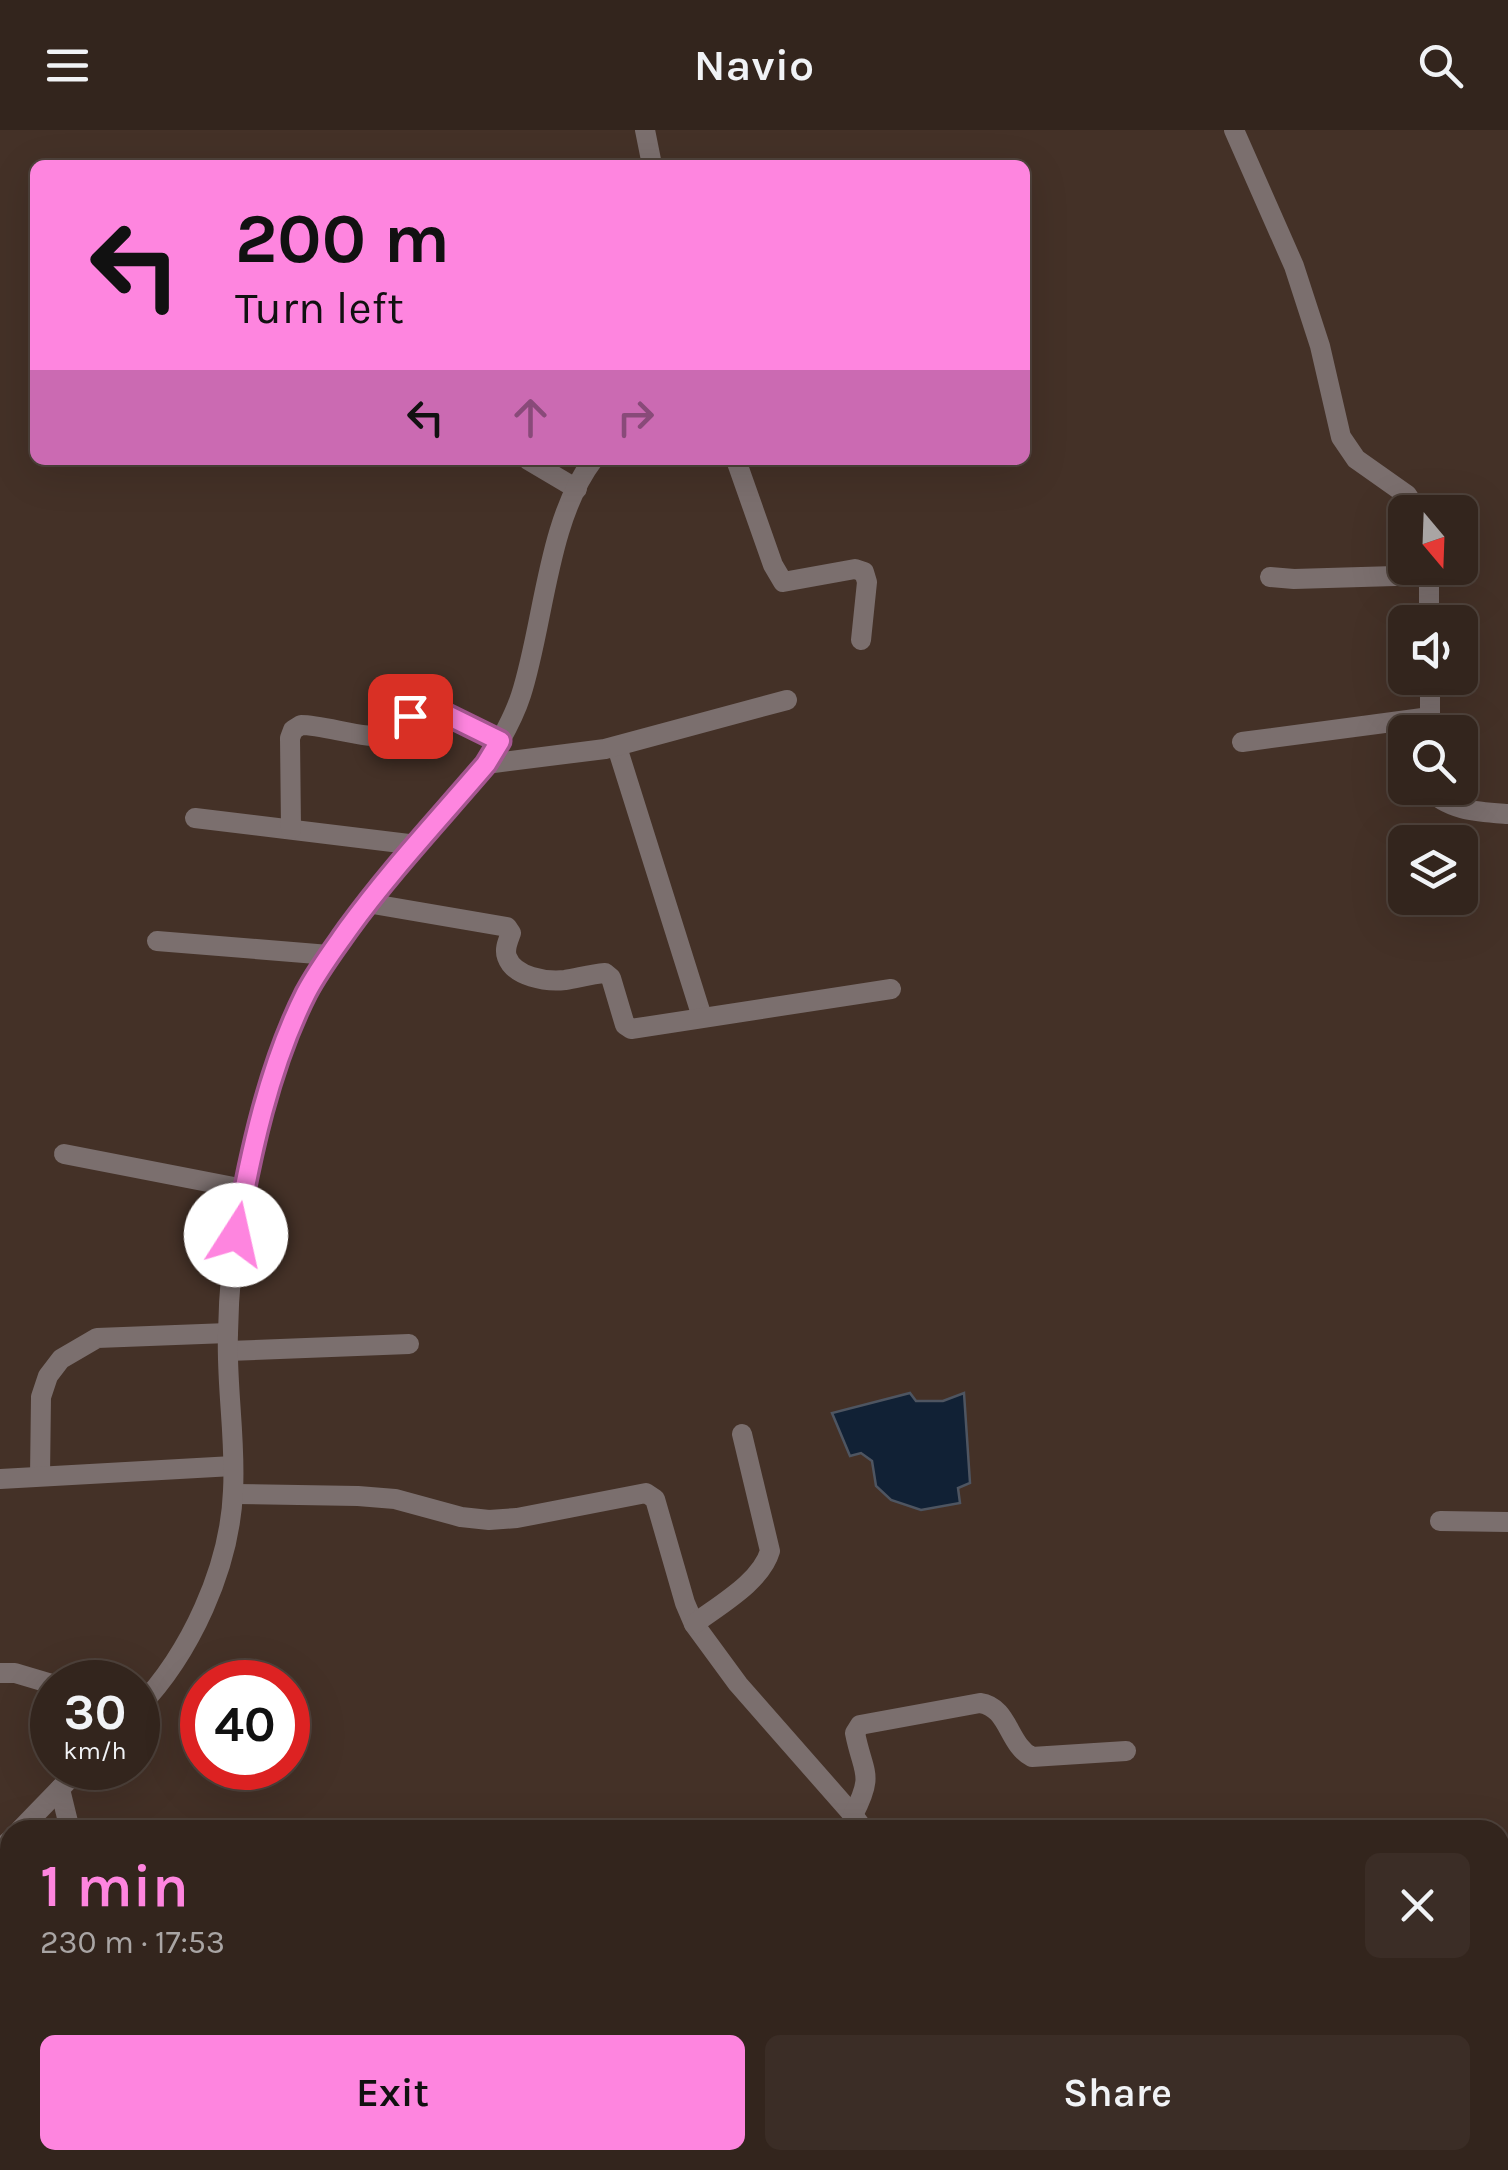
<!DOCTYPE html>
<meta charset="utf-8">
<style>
:root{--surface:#33251d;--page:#3b2d26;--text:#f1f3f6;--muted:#a9a5a4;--line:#4e423b;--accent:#fe85df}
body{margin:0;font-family:Karla,sans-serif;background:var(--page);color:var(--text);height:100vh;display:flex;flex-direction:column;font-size:38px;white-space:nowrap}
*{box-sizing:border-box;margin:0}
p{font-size:32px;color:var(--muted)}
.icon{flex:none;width:55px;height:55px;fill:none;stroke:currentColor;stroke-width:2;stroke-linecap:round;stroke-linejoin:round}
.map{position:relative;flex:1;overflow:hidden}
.details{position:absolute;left:0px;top:1690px;width:1510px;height:350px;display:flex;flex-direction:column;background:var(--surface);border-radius:30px 30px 0 0;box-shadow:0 10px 40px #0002,0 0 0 2px var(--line)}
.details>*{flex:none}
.banner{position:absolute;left:30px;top:30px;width:1000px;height:305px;border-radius:15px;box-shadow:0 10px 40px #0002,0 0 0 2px var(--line);background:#fe85df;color:#111;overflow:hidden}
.needle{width:65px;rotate:161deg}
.tools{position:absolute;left:1388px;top:365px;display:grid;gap:20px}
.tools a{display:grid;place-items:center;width:90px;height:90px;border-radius:15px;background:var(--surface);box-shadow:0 10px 40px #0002,0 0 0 2px var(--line);font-size:50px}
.speed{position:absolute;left:30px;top:1530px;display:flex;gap:20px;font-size:50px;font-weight:700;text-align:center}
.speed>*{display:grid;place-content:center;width:130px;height:130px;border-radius:50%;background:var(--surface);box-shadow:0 10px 40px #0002,0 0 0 2px var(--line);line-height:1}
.speed small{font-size:25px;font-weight:400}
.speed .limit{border:15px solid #d22;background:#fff;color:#111}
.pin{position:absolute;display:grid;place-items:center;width:85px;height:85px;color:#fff;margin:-42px;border-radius:20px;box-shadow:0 5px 15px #0006}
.me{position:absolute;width:110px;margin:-55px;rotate:10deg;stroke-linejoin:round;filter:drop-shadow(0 0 8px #0008)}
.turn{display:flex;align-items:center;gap:35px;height:210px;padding:0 40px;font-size:45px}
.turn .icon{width:130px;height:130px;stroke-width:2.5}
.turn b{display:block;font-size:70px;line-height:85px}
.lanes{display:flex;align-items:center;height:95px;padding:0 40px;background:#0003;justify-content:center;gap:50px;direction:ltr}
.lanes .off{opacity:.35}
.round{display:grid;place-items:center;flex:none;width:105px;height:105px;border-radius:15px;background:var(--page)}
.head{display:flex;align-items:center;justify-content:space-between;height:170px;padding:0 40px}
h1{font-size:60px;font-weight:600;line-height:75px;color:var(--accent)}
.button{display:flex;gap:20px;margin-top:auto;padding:20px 40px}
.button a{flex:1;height:115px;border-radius:15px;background:var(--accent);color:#111;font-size:40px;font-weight:600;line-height:115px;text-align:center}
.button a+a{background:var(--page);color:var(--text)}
header{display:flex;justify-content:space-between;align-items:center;height:130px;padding:0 40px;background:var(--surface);font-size:45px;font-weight:600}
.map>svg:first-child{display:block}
.water{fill:#112135;stroke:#4e5561;stroke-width:2.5}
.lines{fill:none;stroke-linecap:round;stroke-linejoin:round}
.minor{stroke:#7b6f6e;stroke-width:20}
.tertiary{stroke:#7b6f6e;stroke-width:20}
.route-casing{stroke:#a55691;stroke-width:25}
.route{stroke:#fe85df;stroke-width:18}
</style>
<header><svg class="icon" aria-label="menu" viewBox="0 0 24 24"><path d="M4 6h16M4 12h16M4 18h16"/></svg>Navio<svg class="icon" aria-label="search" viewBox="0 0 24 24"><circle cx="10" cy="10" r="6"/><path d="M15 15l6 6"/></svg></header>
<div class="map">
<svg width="1508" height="2040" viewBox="0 0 1508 2040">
<rect width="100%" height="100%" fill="#443127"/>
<path class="water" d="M910,1263L916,1271H943L964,1263L970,1353L958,1358L960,1373L921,1380L891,1370L876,1356L872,1331L861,1323L850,1326L832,1283Z"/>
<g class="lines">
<g class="minor">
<path d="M1234,0L1294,136L1320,216L1341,307L1356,329L1407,365L1418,382"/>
<path d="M528,330L577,359"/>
<path d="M736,330L773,435L783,452L855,439L864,442L867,452L861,510"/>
<path d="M1429,438V492"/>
<path d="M1270,447L1294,449L1429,445"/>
<path d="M1428,602L1430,587V548"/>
<path d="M1242,612L1430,587"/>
<path d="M617,617L702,887"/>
<path d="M486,634L605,619L787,570"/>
<path d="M1428,658C1447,681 1479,682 1508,684"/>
<path d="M195,688L417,715"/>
<path d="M291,699L290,608L293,600L301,595C326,595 369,611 391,605C412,599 402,576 437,579L500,611"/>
<path d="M367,773L507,797L511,803C508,811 504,819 507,827C514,847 546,852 565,850C578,848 591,844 605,843L611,848L625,895L631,899L891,859"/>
<path d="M157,811L329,825"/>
<path d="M64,1024L244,1059"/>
<path d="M228,1221L409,1214"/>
<path d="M40,1346L41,1267L48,1246L61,1229L97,1208L228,1203"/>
<path d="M0,1349L233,1336"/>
<path d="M234,1364L358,1366L395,1369L461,1387L489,1390L517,1388L646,1363L655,1369L685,1473L694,1494L738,1554L853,1685L864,1700"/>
<path d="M1440,1391L1508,1392"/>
<path d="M694,1494C719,1475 761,1452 770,1421L742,1304"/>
<path d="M0,1543H15L52,1554"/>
<path d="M60,1659L70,1700"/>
<path d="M853,1685C875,1643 863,1644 855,1603L860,1595L980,1573C1009,1577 1008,1615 1032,1627L1126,1621"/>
<path d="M981,2030L984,2040"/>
<path d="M1336,2030L1338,2040"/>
<path d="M1153,2036L1175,2030"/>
<path d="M585,2040L595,2030"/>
<path d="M758,2040L783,2030"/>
</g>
<g class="tertiary">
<path d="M645,0L652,35"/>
<path d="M138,1578C190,1524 230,1438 233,1361C236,1308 226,1256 228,1203C229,1142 237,1082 252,1023C265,969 281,908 308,859C355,776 425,706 486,634C500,612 513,590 521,565C544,494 547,391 593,330"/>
<path d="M20,1700L80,1638"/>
<path d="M0,1720L10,1710"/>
</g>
</g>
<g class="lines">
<g class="route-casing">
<path id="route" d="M236,1105C250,1025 269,936 306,863C318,840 334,819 348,799C390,741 440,688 486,634L500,611L437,580L426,578L410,586"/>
</g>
<use href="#route" class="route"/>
</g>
</svg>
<div class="tools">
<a><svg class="needle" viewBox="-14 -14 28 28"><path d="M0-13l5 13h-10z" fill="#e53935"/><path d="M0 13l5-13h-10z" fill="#a9a5a4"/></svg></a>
<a><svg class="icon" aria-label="sound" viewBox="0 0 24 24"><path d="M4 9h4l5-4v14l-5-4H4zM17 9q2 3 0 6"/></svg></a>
<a><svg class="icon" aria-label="search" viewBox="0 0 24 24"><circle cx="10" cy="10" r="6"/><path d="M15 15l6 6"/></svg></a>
<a><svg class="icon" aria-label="layers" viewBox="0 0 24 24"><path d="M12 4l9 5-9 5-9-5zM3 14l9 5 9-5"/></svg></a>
</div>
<div class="speed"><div>30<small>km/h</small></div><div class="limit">40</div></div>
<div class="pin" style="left:410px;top:586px;background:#d93025"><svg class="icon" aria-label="arrive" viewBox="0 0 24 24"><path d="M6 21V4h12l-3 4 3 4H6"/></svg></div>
<svg class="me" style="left:236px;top:1105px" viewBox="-20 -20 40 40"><circle r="19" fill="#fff"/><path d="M0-13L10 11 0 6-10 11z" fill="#fe85df"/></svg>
<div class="banner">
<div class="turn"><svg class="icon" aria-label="left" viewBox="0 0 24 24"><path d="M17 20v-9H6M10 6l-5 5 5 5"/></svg><div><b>200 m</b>Turn left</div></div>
<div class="lanes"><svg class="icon" aria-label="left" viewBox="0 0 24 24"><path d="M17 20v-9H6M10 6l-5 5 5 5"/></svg><svg class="icon off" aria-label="ahead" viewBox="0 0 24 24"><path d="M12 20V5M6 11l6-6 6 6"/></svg><svg class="icon off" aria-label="right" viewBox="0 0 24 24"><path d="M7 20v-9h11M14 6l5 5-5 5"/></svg></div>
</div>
<section class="details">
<div class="head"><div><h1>1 min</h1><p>230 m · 17:53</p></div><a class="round"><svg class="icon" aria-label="close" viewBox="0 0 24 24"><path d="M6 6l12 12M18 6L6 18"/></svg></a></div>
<div class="button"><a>Exit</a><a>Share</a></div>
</section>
</div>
